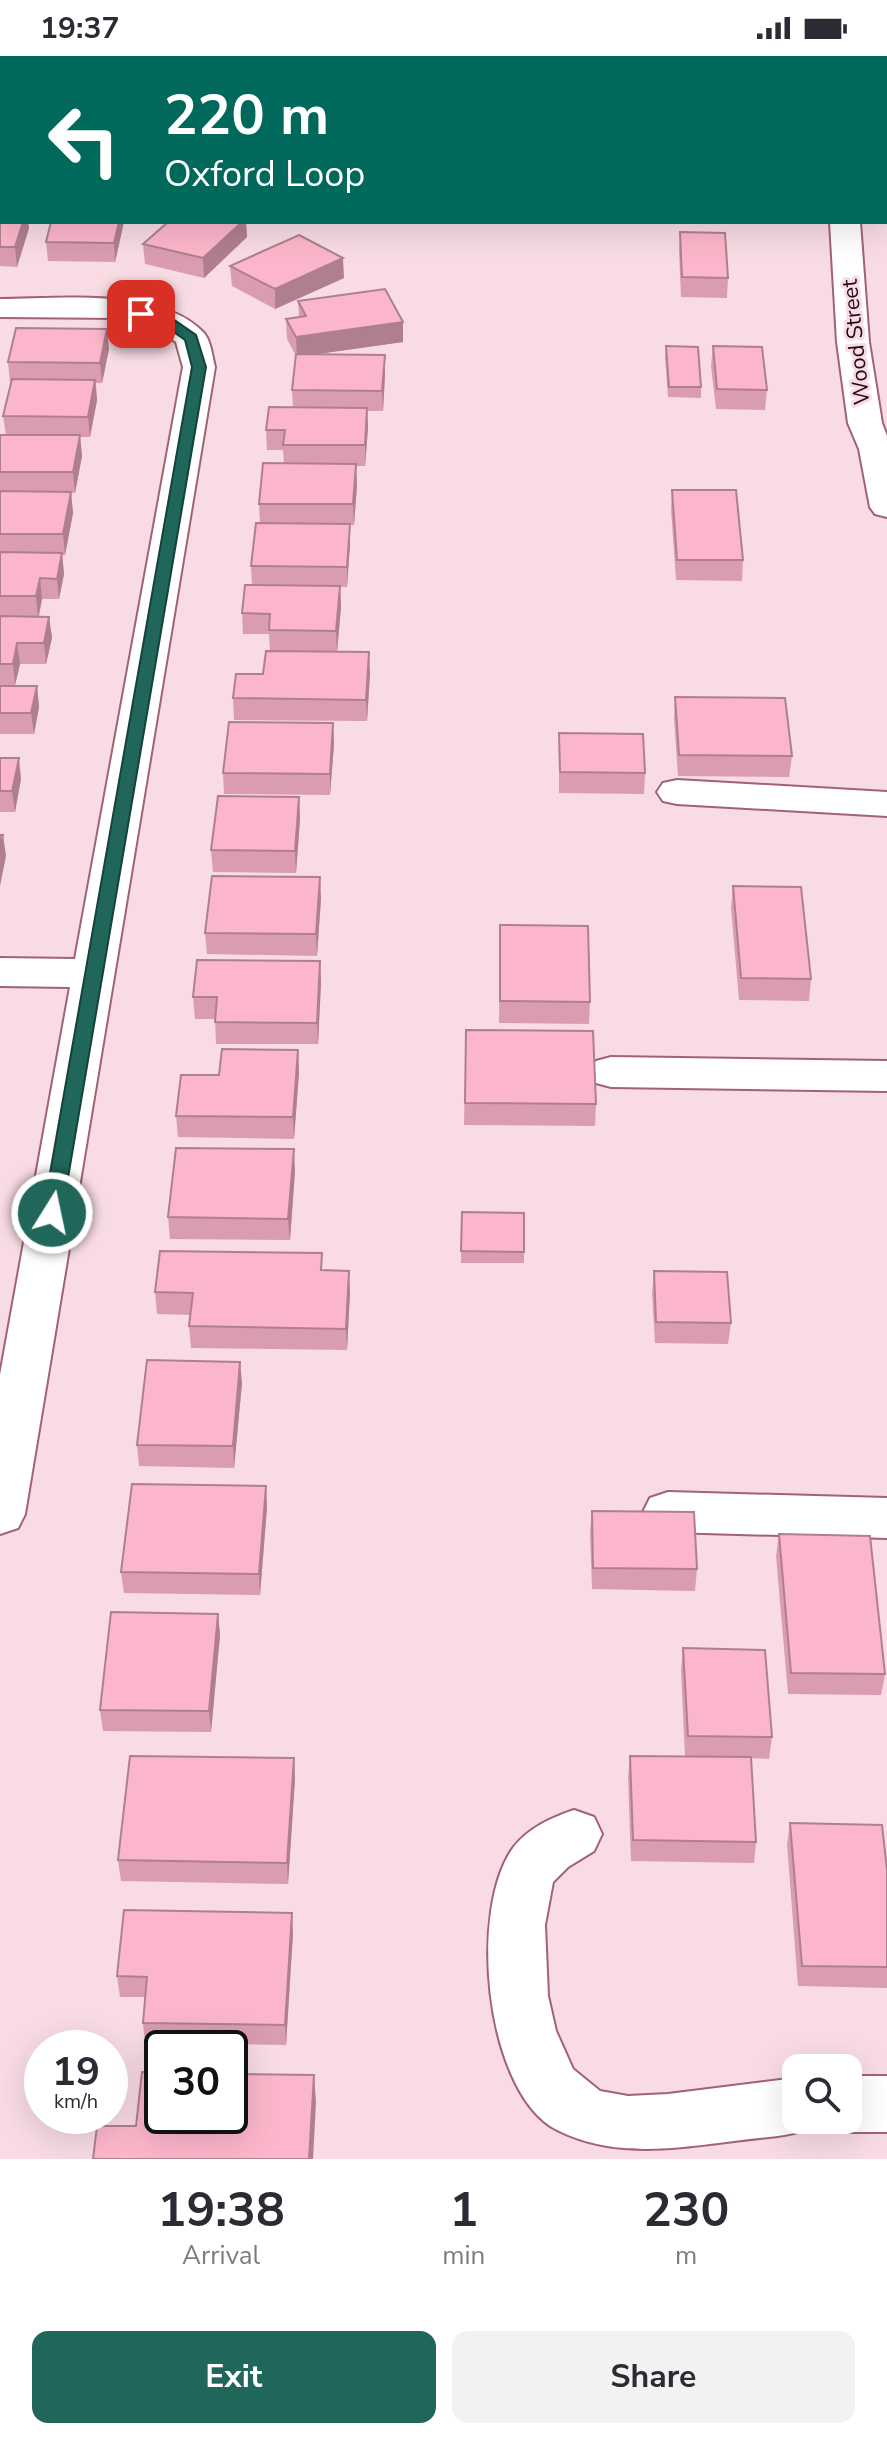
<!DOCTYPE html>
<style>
:root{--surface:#fff;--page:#f2f2f3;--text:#2b2b33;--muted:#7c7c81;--accent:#20665a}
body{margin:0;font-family:"Nunito Sans",sans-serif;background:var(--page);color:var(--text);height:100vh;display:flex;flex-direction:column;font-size:30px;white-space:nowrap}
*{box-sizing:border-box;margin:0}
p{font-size:26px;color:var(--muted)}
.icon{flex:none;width:44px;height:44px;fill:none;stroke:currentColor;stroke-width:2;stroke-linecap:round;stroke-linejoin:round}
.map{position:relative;height:2103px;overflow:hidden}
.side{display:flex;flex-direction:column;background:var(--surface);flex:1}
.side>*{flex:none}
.top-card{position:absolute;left:0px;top:0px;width:888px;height:168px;box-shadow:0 8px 32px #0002;background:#00695c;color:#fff;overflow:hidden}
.controls{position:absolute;left:782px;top:1998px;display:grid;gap:16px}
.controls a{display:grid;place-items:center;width:80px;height:80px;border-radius:16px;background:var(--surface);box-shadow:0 8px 32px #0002;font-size:40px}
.speed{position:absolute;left:24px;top:1974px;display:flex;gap:16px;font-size:40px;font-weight:700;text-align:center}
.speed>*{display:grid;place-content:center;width:104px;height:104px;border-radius:50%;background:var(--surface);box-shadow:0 8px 32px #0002;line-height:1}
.speed small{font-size:20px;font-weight:400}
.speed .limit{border:4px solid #111;border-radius:12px;background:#fff;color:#111}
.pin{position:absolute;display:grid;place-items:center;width:68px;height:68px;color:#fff;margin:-34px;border-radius:16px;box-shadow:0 4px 12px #0006}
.me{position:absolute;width:88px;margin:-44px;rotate:10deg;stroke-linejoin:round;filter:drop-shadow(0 0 6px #0008)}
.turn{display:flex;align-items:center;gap:28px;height:168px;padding:0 32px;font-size:36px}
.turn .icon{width:104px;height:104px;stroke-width:2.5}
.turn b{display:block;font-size:56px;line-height:68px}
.eta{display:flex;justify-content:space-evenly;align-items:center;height:136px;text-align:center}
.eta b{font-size:48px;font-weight:700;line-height:56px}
.cta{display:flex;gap:16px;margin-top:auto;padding:16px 32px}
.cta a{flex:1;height:92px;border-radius:16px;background:var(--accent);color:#fff;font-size:32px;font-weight:700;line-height:92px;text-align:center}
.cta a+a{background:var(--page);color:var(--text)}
.status{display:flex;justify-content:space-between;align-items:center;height:56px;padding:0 40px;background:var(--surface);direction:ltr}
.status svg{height:22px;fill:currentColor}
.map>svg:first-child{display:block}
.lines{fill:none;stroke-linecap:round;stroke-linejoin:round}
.minor-casing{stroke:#a16277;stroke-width:4}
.minor{fill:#fff;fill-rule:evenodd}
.wall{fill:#d99daf}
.shaded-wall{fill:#b07f8e}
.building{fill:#fcb6cb;stroke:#b07f8e;stroke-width:2}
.route{fill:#20665a;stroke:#15423a;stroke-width:2}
.labels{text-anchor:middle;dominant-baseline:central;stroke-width:6;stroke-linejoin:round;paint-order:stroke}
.far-street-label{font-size:22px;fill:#220a13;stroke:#f8dbe3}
</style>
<div class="status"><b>19:37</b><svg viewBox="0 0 49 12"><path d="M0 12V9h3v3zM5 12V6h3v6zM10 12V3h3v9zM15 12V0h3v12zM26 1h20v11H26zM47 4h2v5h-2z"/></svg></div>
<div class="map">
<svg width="887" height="2103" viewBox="0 0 887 2103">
<rect width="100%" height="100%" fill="#f8dbe3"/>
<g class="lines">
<g class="minor-casing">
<g id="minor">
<path d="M27,0H55L26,2Z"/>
<rect x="0" y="29" width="2" height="16"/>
<rect x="886" y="49" width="1" height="18"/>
<path d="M830,166H860L869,286L882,367L887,380V461L875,458L870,451L859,393L848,367L837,286Z"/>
<path d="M0,243C57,243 160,231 203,276C211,284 212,300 215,311L25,1458L18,1472L0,1478V1319L70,931L0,930V902L75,903L183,311L176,286L151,269L121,262L0,261Z"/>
<path d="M677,724L887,736V760L677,748L663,745L657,736L663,727Z"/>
<path d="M611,1001L887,1005V1035L611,1031L596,1027L589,1016L596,1005Z"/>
<path d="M668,1436L887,1442V1482L668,1476L650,1470L643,1456L650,1442Z"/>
<path d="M574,1754L594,1761L602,1778L594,1795L568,1811L553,1826L545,1869L548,1940L556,1975L573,2013L600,2035L628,2040L668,2038L796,2022V2064H820L817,2070C790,2081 763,2081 734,2085C671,2093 607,2103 550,2070C485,2026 469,1854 513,1792C528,1772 551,1762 574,1754Z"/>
<path d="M848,2020H887V2076H848L827,2068L825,2064H848Z"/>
</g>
</g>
<use href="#minor" class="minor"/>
</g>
<g class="wall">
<path d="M0,153L2,166H28L29,172L17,211L0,210Z"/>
<path d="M51,166H124L115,206L48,205L46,186Z"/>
<path d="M168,166H246L247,181L204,222L145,208L143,188Z"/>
<path d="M680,176L728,222L727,242L681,241L679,195Z"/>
<path d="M230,210L344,222L275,253L232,230Z"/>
<path d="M298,245L403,266V286L316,298L385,299V319L383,355H367L368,372L365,410H356L357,429L354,469H350V488L347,531H340L341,551L337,596L270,595L269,578H243L242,557L252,529L251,510L260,467L259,448L284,408L283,394H267L266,374L293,352L292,334L296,300L287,283L286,263L299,261Z"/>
<path d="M666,290L701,331V342L668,341L665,301Z"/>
<path d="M713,290L767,334L765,354L716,353L711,310Z"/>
<path d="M109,293L102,327H96L97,344L90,381H80L82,400L75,437H71L73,457L65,499H62L64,518L59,543H42L39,561H49L52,582L46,608H20L15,629H0V379H6L3,360L12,326H10L8,306Z"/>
<path d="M672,434L743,504L742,525L676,524L671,454Z"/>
<path d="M370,617L367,665L234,664L233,642L263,618Z"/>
<path d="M0,630H37L39,651L34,678H0Z"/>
<path d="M675,641L792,700L789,721L678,720L674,662Z"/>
<path d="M333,667L334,688L330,739L224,738L223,717Z"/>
<path d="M559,677L645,717L644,738L559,737Z"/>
<path d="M0,702L21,723L15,756H0Z"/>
<path d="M299,741L300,763L296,817L213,816L211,794Z"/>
<path d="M733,830L811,923L809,945L739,944L731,852Z"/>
<path d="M321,842L317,900L207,898L205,877Z"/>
<path d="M500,869L590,946L589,968L499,967Z"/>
<path d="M320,905L321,927L318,988H216L215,963H195L193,941Z"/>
<path d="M466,974L596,1048L595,1070L464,1069Z"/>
<path d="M298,994L299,1016L294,1083L178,1081L176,1060L219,1019Z"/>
<path d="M295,1115L290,1184L170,1183L168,1161Z"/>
<path d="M462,1156L524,1157V1207H461Z"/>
<path d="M323,1214L350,1236L347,1294L191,1292L189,1270L191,1259L157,1258L155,1236Z"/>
<path d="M654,1215L731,1267L728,1288L655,1287L652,1237Z"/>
<path d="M242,1327L234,1412L139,1410L137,1389Z"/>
<path d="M266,1430L267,1451L260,1539L124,1537L121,1516Z"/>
<path d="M592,1455L697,1513L695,1535L592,1533L590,1476Z"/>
<path d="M779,1478L885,1618L881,1639L788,1638L776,1500Z"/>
<path d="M218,1558L220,1579L211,1676L103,1675L100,1654Z"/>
<path d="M683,1592L772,1681L769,1703L751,1702L756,1786L754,1807L631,1805L628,1721L630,1700H685L681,1614Z"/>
<path d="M294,1702L295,1723L288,1828L121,1825L118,1804Z"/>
<path d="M790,1767L887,1814V1932L798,1930L787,1788Z"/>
<path d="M293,1877L286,1989L145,1987L143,1967L145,1941H120L117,1920Z"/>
</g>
<g class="shaded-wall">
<path d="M23,166H28L29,172L17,211L15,191Z"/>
<path d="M119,166H124L115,206L114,187Z"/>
<path d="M242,166H246L247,181L204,222L203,202Z"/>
<path d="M343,202L344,222L275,253V233Z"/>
<path d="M403,266V286L297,301L296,281Z"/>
<path d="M107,273L109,293L102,327L100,307Z"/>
<path d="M385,299V319L383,355L382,335Z"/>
<path d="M95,324L97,344L90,381L88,361Z"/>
<path d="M367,352L368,372L365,410V389Z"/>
<path d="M80,379L82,400L75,437L73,416Z"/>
<path d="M356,408L357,429L354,469L353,448Z"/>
<path d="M71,436L73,457L65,499L63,478Z"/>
<path d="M350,468V488L347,531V511Z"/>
<path d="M62,497L64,518L59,543L57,523Z"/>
<path d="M40,522L42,543L38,561L36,540Z"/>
<path d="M340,530L341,551L337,596L336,575Z"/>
<path d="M49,561L52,582L46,608L44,587Z"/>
<path d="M17,587L20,608L15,629L13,608Z"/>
<path d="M369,596L370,617L367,665L366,644Z"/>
<path d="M37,630L39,651L34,678L31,657Z"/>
<path d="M333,667L334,688L330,739V718Z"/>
<path d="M19,702L21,723L15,756L12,735Z"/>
<path d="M299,741L300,763L296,817L295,795Z"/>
<path d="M3,779L6,800L0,830V794Z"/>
<path d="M320,821L321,842L317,900L316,878Z"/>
<path d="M320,905L321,927L318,988L317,967Z"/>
<path d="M298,994L299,1016L294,1083L293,1061Z"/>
<path d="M294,1093L295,1115L290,1184L288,1163Z"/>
<path d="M349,1215L350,1236L347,1294L346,1273Z"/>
<path d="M240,1306L242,1327L234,1412L233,1390Z"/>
<path d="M266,1430L267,1451L260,1539L259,1518Z"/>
<path d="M218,1558L220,1579L211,1676L209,1655Z"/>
<path d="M294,1702L295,1723L288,1828L287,1807Z"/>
<path d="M292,1857L293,1877L286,1989L285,1969Z"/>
<path d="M314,2019L316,2046L313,2103H309Z"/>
</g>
<g class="building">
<path d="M0,153H2V166H23L15,191H0Z"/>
<path d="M51,166H119L114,187L46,186Z"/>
<path d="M168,166H242L203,202L143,188Z"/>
<path d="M680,176L725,177L728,222L682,221Z"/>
<path d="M299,179L343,202L275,233L230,210Z"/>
<path d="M385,233L403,266L296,281L286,263L306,260L298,245Z"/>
<path d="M16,272L107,273L100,307L8,306Z"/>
<path d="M666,290L698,291L701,331H669Z"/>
<path d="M713,290L762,291L767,334L717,333Z"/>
<path d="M296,298L385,299L382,335L292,334Z"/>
<path d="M12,323L95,324L88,361L3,360Z"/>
<path d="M269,351L367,352L365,389H283L285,374H266Z"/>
<path d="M0,379H80L73,416H0Z"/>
<path d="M263,407L356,408L353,448H259Z"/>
<path d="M672,434H736L743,504H677Z"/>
<path d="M0,435L71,436L63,478H0Z"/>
<path d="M256,467L350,468L347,511L251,510Z"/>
<path d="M0,496L62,497L57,523L40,522L36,540H0Z"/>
<path d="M245,529L340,530L336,575L269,574L270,558L242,557Z"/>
<path d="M0,560L49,561L44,587H17L13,608H0Z"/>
<path d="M266,595L369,596L366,644L233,642L236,618H263Z"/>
<path d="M0,630H37L31,657H0Z"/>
<path d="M675,641L785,642L792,700L679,699Z"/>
<path d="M229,666L333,667L330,718L223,717Z"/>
<path d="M559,677L643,678L645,717L560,716Z"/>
<path d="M0,702H19L12,735H0Z"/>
<path d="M218,740L299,741L295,795L211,794Z"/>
<path d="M0,779H3L0,794Z"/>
<path d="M212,820L320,821L316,878L205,877Z"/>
<path d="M733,830L801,831L811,923L741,922Z"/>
<path d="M500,869L588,870L590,946L500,945Z"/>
<path d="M197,904L320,905L317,967L215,966L217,941H193Z"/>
<path d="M466,974L593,975L596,1048L465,1047Z"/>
<path d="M222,993L298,994L293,1061L176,1060L181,1019H219Z"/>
<path d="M176,1092L294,1093L288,1163L168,1161Z"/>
<path d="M462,1156L524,1157V1196L461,1195Z"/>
<path d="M160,1195L322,1197L321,1214L349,1215L346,1273L189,1270L193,1237L155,1236Z"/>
<path d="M654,1215L727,1216L731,1267L656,1266Z"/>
<path d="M147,1304L240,1306L233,1390L137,1389Z"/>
<path d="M132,1428L266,1430L259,1518L121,1516Z"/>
<path d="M592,1455L694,1456L697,1513L593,1512Z"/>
<path d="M779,1478L870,1480L885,1618L791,1617Z"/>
<path d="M111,1556L218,1558L209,1655L100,1654Z"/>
<path d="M683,1592L765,1594L772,1681L688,1680Z"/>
<path d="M130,1700L294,1702L287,1807L118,1804Z"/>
<path d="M630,1700L751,1701L756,1786L633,1784Z"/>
<path d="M790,1767L882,1769L887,1814V1911L802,1910Z"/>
<path d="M124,1854L292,1857L285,1969L143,1967L147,1921L117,1920Z"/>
<path d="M142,2016L162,2017V2060H230V2018L314,2019L309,2103H93L97,2070H136Z"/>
</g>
<path class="route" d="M141,254L167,259L196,279L206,311L62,1157L52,1164L43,1157L192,311L185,284L158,265L137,261L135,258Z"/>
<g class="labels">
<g class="far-street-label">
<text transform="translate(856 286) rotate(-96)">Wood Street</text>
</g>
</g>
</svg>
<div class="controls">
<a><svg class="icon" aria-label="search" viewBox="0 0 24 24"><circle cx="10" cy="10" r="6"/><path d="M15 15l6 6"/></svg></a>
</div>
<div class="speed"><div>19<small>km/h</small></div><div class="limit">30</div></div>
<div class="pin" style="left:141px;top:258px;background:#d93025"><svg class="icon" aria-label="arrive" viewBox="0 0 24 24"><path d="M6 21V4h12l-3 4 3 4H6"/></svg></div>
<svg class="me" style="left:52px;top:1157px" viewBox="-20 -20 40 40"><circle r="17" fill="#20665a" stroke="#fff" stroke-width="3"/><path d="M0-11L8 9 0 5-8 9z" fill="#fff"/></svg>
<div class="top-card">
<div class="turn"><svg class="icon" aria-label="left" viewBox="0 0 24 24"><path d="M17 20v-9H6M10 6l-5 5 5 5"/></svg><div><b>220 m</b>Oxford Loop</div></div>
</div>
</div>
<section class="side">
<div class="eta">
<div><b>19:38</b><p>Arrival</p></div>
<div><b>1</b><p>min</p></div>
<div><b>230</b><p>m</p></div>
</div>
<div class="cta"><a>Exit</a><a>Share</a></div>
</section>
